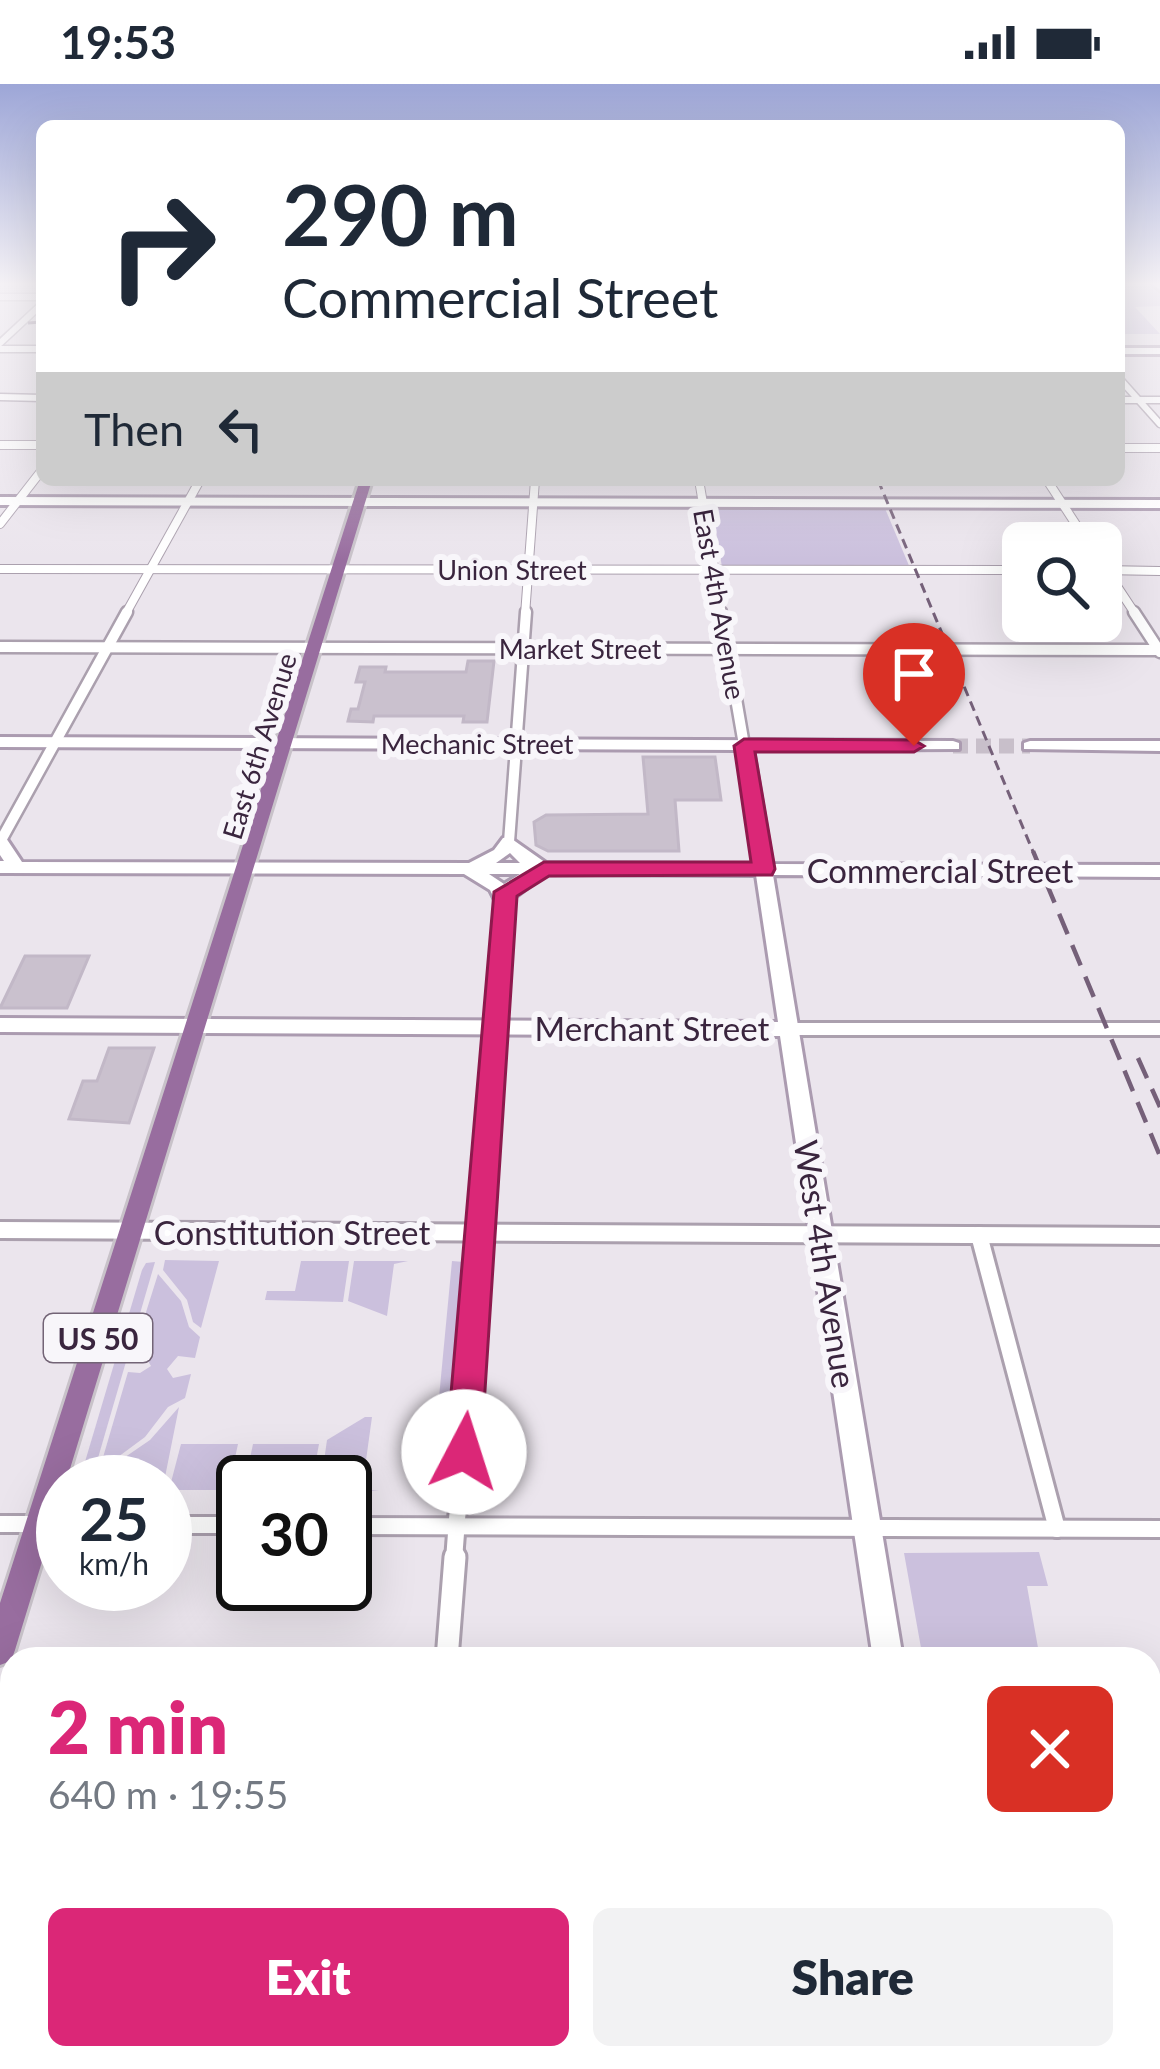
<!DOCTYPE html>
<meta charset="utf-8">
<style>
:root{--surface:#fff;--page:#f2f2f3;--text:#1f2937;--muted:#747a83;--accent:#db2777}
body{margin:0;font-family:Lato,sans-serif;background:var(--page);color:var(--text);height:100vh;display:flex;flex-direction:column;font-size:45px;white-space:nowrap}
*{box-sizing:border-box;margin:0}
p{font-size:39px;color:var(--muted)}
.icon{flex:none;width:66px;height:66px;fill:none;stroke:currentColor;stroke-width:2;stroke-linecap:round;stroke-linejoin:round}
.map{position:relative;flex:1;overflow:hidden}
.drawer{position:absolute;left:0px;top:1563px;width:1161px;height:423px;display:flex;flex-direction:column;background:var(--surface);border-radius:36px 36px 0 0;box-shadow:0 12px 48px #0002}
.drawer>*{flex:none}
.banner{position:absolute;left:36px;top:36px;width:1089px;height:366px;border-radius:18px;box-shadow:0 12px 48px #0002;background:#fff;color:var(--text);overflow:hidden}
.buttons{position:absolute;left:1002px;top:438px;display:grid;gap:24px}
.buttons a{display:grid;place-items:center;width:120px;height:120px;border-radius:18px;background:var(--surface);box-shadow:0 12px 48px #0002;font-size:60px}
.speed{position:absolute;left:36px;top:1371px;display:flex;gap:24px;font-size:60px;font-weight:700;text-align:center}
.speed>*{display:grid;place-content:center;width:156px;height:156px;border-radius:50%;background:var(--surface);box-shadow:0 12px 48px #0002;line-height:1}
.speed small{font-size:30px;font-weight:400}
.speed .limit{border:6px solid #111;border-radius:18px;background:#fff;color:#111}
.pin{position:absolute;display:grid;place-items:center;width:102px;height:102px;color:#fff;margin:-123px -51px;border-radius:50% 50% 50% 0;rotate:-45deg;box-shadow:0 0 12px #0007}
.pin .icon{rotate:45deg}
.me{position:absolute;width:132px;margin:-66px;rotate:5deg;stroke-linejoin:round;filter:drop-shadow(0 0 9px #0008)}
.turn{display:flex;align-items:center;gap:42px;height:252px;padding:0 48px;font-size:54px}
.turn .icon{width:156px;height:156px;stroke-width:2.5}
.turn b{display:block;font-size:84px;line-height:102px}
.then{display:flex;align-items:center;height:114px;padding:0 48px;background:#0003;gap:24px;font-size:45px}
.round{display:grid;place-items:center;flex:none;width:126px;height:126px;border-radius:18px;background:var(--page)}
.headline{display:flex;align-items:center;justify-content:space-between;height:204px;padding:0 48px}
h1{font-size:72px;font-weight:800;line-height:90px;color:var(--accent)}
.action{display:flex;gap:24px;margin-top:auto;padding:24px 48px}
.action a{flex:1;height:138px;border-radius:18px;background:var(--accent);color:#fff;font-size:48px;font-weight:800;line-height:138px;text-align:center}
.action a+a{background:var(--page);color:var(--text)}
.status{display:flex;justify-content:space-between;align-items:center;height:84px;padding:0 60px;background:var(--surface);direction:ltr}
.status svg{height:33px;fill:currentColor}
.map>svg:first-child{display:block}
.green{fill:#cbc0dd}
.building{fill:#cac1ce;stroke:#c2b8c7;stroke-width:3}
.lines{fill:none;stroke-linecap:round;stroke-linejoin:round}
.secondary-tunnel{stroke:#c8bfca;stroke-width:15;stroke-dasharray:15 8;stroke-linecap:butt}
.street-far5-casing{stroke:#aba0ae;stroke-width:9}
.street-far4-casing{stroke:#aba0ae;stroke-width:10}
.street-far3-casing{stroke:#aba0ae;stroke-width:15}
.street-far2-casing{stroke:#aba0ae;stroke-width:18}
.street-far1-casing{stroke:#aba0ae;stroke-width:22}
.street-casing{stroke:#aba0ae;stroke-width:27}
.secondary-casing{stroke:#ab9bb0;stroke-width:6}
.primary-casing{stroke:#c8c2c9;stroke-width:6}
.street-far5{stroke:#fff;stroke-width:6}
.street-far4{stroke:#fff;stroke-width:8}
.street-far3{stroke:#fff;stroke-width:10}
.street-far2{stroke:#fff;stroke-width:12}
.street-far1{stroke:#fff;stroke-width:16}
.street{stroke:#fff;stroke-width:21}
.secondary{fill:#fff;fill-rule:evenodd}
.primary{fill:#986d9f;fill-rule:evenodd}
.rail-far1{stroke:#756079;stroke-width:3;stroke-dasharray:10 6;stroke-linecap:butt}
.rail{stroke:#756079;stroke-width:4.5;stroke-dasharray:22 12;stroke-linecap:butt}
.route{fill:#db2777;stroke:#8e194d;stroke-width:3}
.labels{text-anchor:middle;dominant-baseline:central;stroke-width:12;stroke-linejoin:round;paint-order:stroke}
.far-street-label{font-size:27px;fill:#3a253e;stroke:#f8f6fa}
.shield{fill:#f8f6fa;stroke:#736476;stroke-width:3}
.shield-label{font-size:30px;font-weight:bold;fill:#3a253e}
.street-label{font-size:33px;fill:#3a253e;stroke:#f8f6fa}
</style>
<div class="status"><b>19:53</b><svg viewBox="0 0 49 12"><path d="M0 12V9h3v3zM5 12V6h3v6zM10 12V3h3v9zM15 12V0h3v12zM26 1h20v11H26zM47 4h2v5h-2z"/></svg></div>
<div class="map">
<svg width="1160" height="1985" viewBox="0 0 1160 1985">
<rect width="100%" height="100%" fill="#ebe5ed"/>
<g class="green">
<path d="M1119,199H1150L1160,208V222L1135,223L1160,250H1119Z"/>
<path d="M712,422H884L910,484L722,483Z"/>
<path d="M165,1176L219,1177L201,1244L193,1238L187,1216L163,1186Z"/>
<path d="M301,1177H349L343,1218L265,1216L267,1207H295Z"/>
<path d="M354,1177H408L394,1180L387,1232L348,1217Z"/>
<path d="M452,1177L464,1178L444,1407L430,1408Z"/>
<path d="M155,1178L91,1398H79L142,1186L146,1179Z"/>
<path d="M158,1190L181,1217L189,1243L200,1253L195,1274L178,1272L167,1285L173,1294L191,1290L185,1314L168,1323L145,1353L99,1387L128,1288L140,1289L151,1282L148,1277L131,1276Z"/>
<path d="M179,1323L164,1398H101L115,1380L150,1356Z"/>
<path d="M365,1333H372L362,1405L379,1407H345V1398H321L327,1356Z"/>
<path d="M181,1360H238L233,1383L222,1384L217,1406H169Z"/>
<path d="M253,1360H319L312,1398H245Z"/>
<path d="M1039,1468L1048,1502H1027L1040,1575H923L904,1469Z"/>
</g>
<g class="building">
<path d="M468,577H494L487,638H463L464,632H374L373,638L348,637L351,625H358L365,598H356L360,583H386L385,588H466Z"/>
<path d="M643,673H715L721,716H675L679,767H548L536,761L534,738L546,731L648,730Z"/>
<path d="M25,872H89L67,924H0Z"/>
<path d="M109,964H154L129,1039L69,1035L83,997H97Z"/>
</g>
<g class="lines">
<path class="secondary-tunnel" d="M953,662H1030"/>
<g class="street-far5-casing">
<g id="street-far5">
<path d="M0,213H42"/>
<path d="M0,259L42,220"/>
<path d="M0,265H42"/>
<path d="M1119,294L1160,340"/>
<path d="M0,313L42,314"/>
<path d="M1119,316H1160"/>
</g>
</g>
<g class="street-far4-casing">
<g id="street-far4">
<path d="M0,361H42"/>
<path d="M1119,364H1160"/>
<path d="M699,396L722,531"/>
<path d="M1047,396L1088,459"/>
<path d="M0,440L42,386"/>
<path d="M1101,478L1136,531"/>
<path d="M0,485L1023,486"/>
<path d="M1101,486L1160,487"/>
<path d="M125,531L200,396"/>
<path d="M525,531L535,396"/>
</g>
</g>
<g class="street-far3-casing">
<g id="street-far3">
<path d="M721,528L744,661"/>
<path d="M1134,528L1160,568"/>
<path d="M0,563L1160,566"/>
<path d="M0,758L127,528"/>
<path d="M509,758L526,528"/>
</g>
</g>
<g class="street-far2-casing">
<g id="street-far2">
<path d="M789,945H1160"/>
<path d="M484,1079L503,816"/>
</g>
</g>
<g class="street-far1-casing">
<g id="street-far1">
<path d="M0,1146L1160,1152"/>
<path d="M979,1151L1057,1445"/>
<path d="M0,1440H63"/>
<path d="M165,1441H243"/>
<path d="M345,1442L1160,1445"/>
<path d="M454,1476L484,1076"/>
</g>
</g>
<g class="street-casing">
<g id="street">
<path d="M447,1575L455,1473"/>
<path d="M415,1985L416,1974"/>
</g>
</g>
<g class="secondary-casing">
<g id="secondary">
<path d="M1150,198H1159L1160,206Z"/>
<rect x="1119" y="264" width="41" height="6"/>
<path d="M0,413L1160,416V424L0,421Z"/>
<path d="M0,653L953,657L959,659V665L753,666L772,780L1160,781V793L773,791L903,1575H873L780,952L0,948V934L778,938L756,791L545,790L503,822L497,820L490,806L464,790L0,789V777H4L0,771V753L6,754L22,778L469,779L494,766L503,754L509,753L546,779L754,780L737,666L0,663ZM510,769L520,779H496ZM489,790H520L504,800Z"/>
<path d="M1030,657H1160V667L1024,665V659Z"/>
<path d="M0,1874L12,1875V1911L0,1910Z"/>
<rect x="1149" y="1883" width="11" height="36"/>
<path d="M933,1974H969L971,1985H933Z"/>
</g>
</g>
<g class="primary-casing">
<path id="primary" d="M360,396H372L66,1398H63V1409L15,1566L11,1577L0,1581V1519Z"/>
</g>
<use href="#street-far5" class="street-far5"/>
<use href="#street-far4" class="street-far4"/>
<use href="#street-far3" class="street-far3"/>
<use href="#street-far2" class="street-far2"/>
<use href="#street-far1" class="street-far1"/>
<use href="#street" class="street"/>
<use href="#secondary" class="secondary"/>
<use href="#primary" class="primary"/>
<g class="rail-far1">
<path d="M28,239L42,238"/>
<path d="M878,396L1034,770"/>
</g>
<g class="rail">
<path d="M1033,767L1160,1072"/>
<path d="M1138,974L1160,1023"/>
</g>
</g>
<linearGradient id="sky" x2="0" y2="1"><stop stop-color="#9da6d7"/><stop offset="0.42" stop-color="#f6f3f7"/><stop offset="1" stop-color="#f6f3f7" stop-opacity="0"/></linearGradient>
<rect width="1160" height="476" fill="url(#sky)"/>
<path class="route" d="M744,655L914,656L924,662L914,668H755L775,785L772,791L549,792L517,812L481,1368L476,1380L464,1385L451,1380L446,1368L494,808L544,778H751L734,662Z"/>
<g class="labels">
<g class="far-street-label">
<text x="512" y="485">Union Street</text>
<text transform="translate(720 520) rotate(80)">East 4th Avenue</text>
<text x="580" y="564">Market Street</text>
<text x="477" y="659">Mechanic Street</text>
<text transform="translate(259 662) rotate(-73)">East 6th Avenue</text>
</g>
<rect class="shield" x="44" y="1230" width="108" height="48" rx="9"/>
<g class="shield-label">
<text x="98" y="1254">US 50</text>
</g>
<g class="street-label">
<text x="940" y="786">Commercial Street</text>
<text x="652" y="944">Merchant Street</text>
<text x="292" y="1148">Constitution Street</text>
<text transform="translate(826 1180) rotate(81)">West 4th Avenue</text>
</g>
</g>
</svg>
<div class="buttons">
<a><svg class="icon" aria-label="search" viewBox="0 0 24 24"><circle cx="10" cy="10" r="6"/><path d="M15 15l6 6"/></svg></a>
</div>
<div class="speed"><div>25<small>km/h</small></div><div class="limit">30</div></div>
<div class="pin" style="left:914px;top:662px;background:#d93025"><svg class="icon" aria-label="arrive" viewBox="0 0 24 24"><path d="M6 21V4h12l-3 4 3 4H6"/></svg></div>
<svg class="me" style="left:464px;top:1368px" viewBox="-20 -20 40 40"><circle r="19" fill="#fff"/><path d="M0-13L10 11 0 6-10 11z" fill="#db2777"/></svg>
<div class="banner">
<div class="turn"><svg class="icon" aria-label="right" viewBox="0 0 24 24"><path d="M7 20v-9h11M14 6l5 5-5 5"/></svg><div><b>290 m</b>Commercial Street</div></div>
<div class="then">Then<svg class="icon" aria-label="left" viewBox="0 0 24 24"><path d="M17 20v-9H6M10 6l-5 5 5 5"/></svg></div>
</div>
<section class="drawer">
<div class="headline"><div><h1>2 min</h1><p>640 m · 19:55</p></div><a class="round" style="background:#d93025;color:#fff"><svg class="icon" aria-label="close" viewBox="0 0 24 24"><path d="M6 6l12 12M18 6L6 18"/></svg></a></div>
<div class="action"><a>Exit</a><a>Share</a></div>
</section>
</div>
